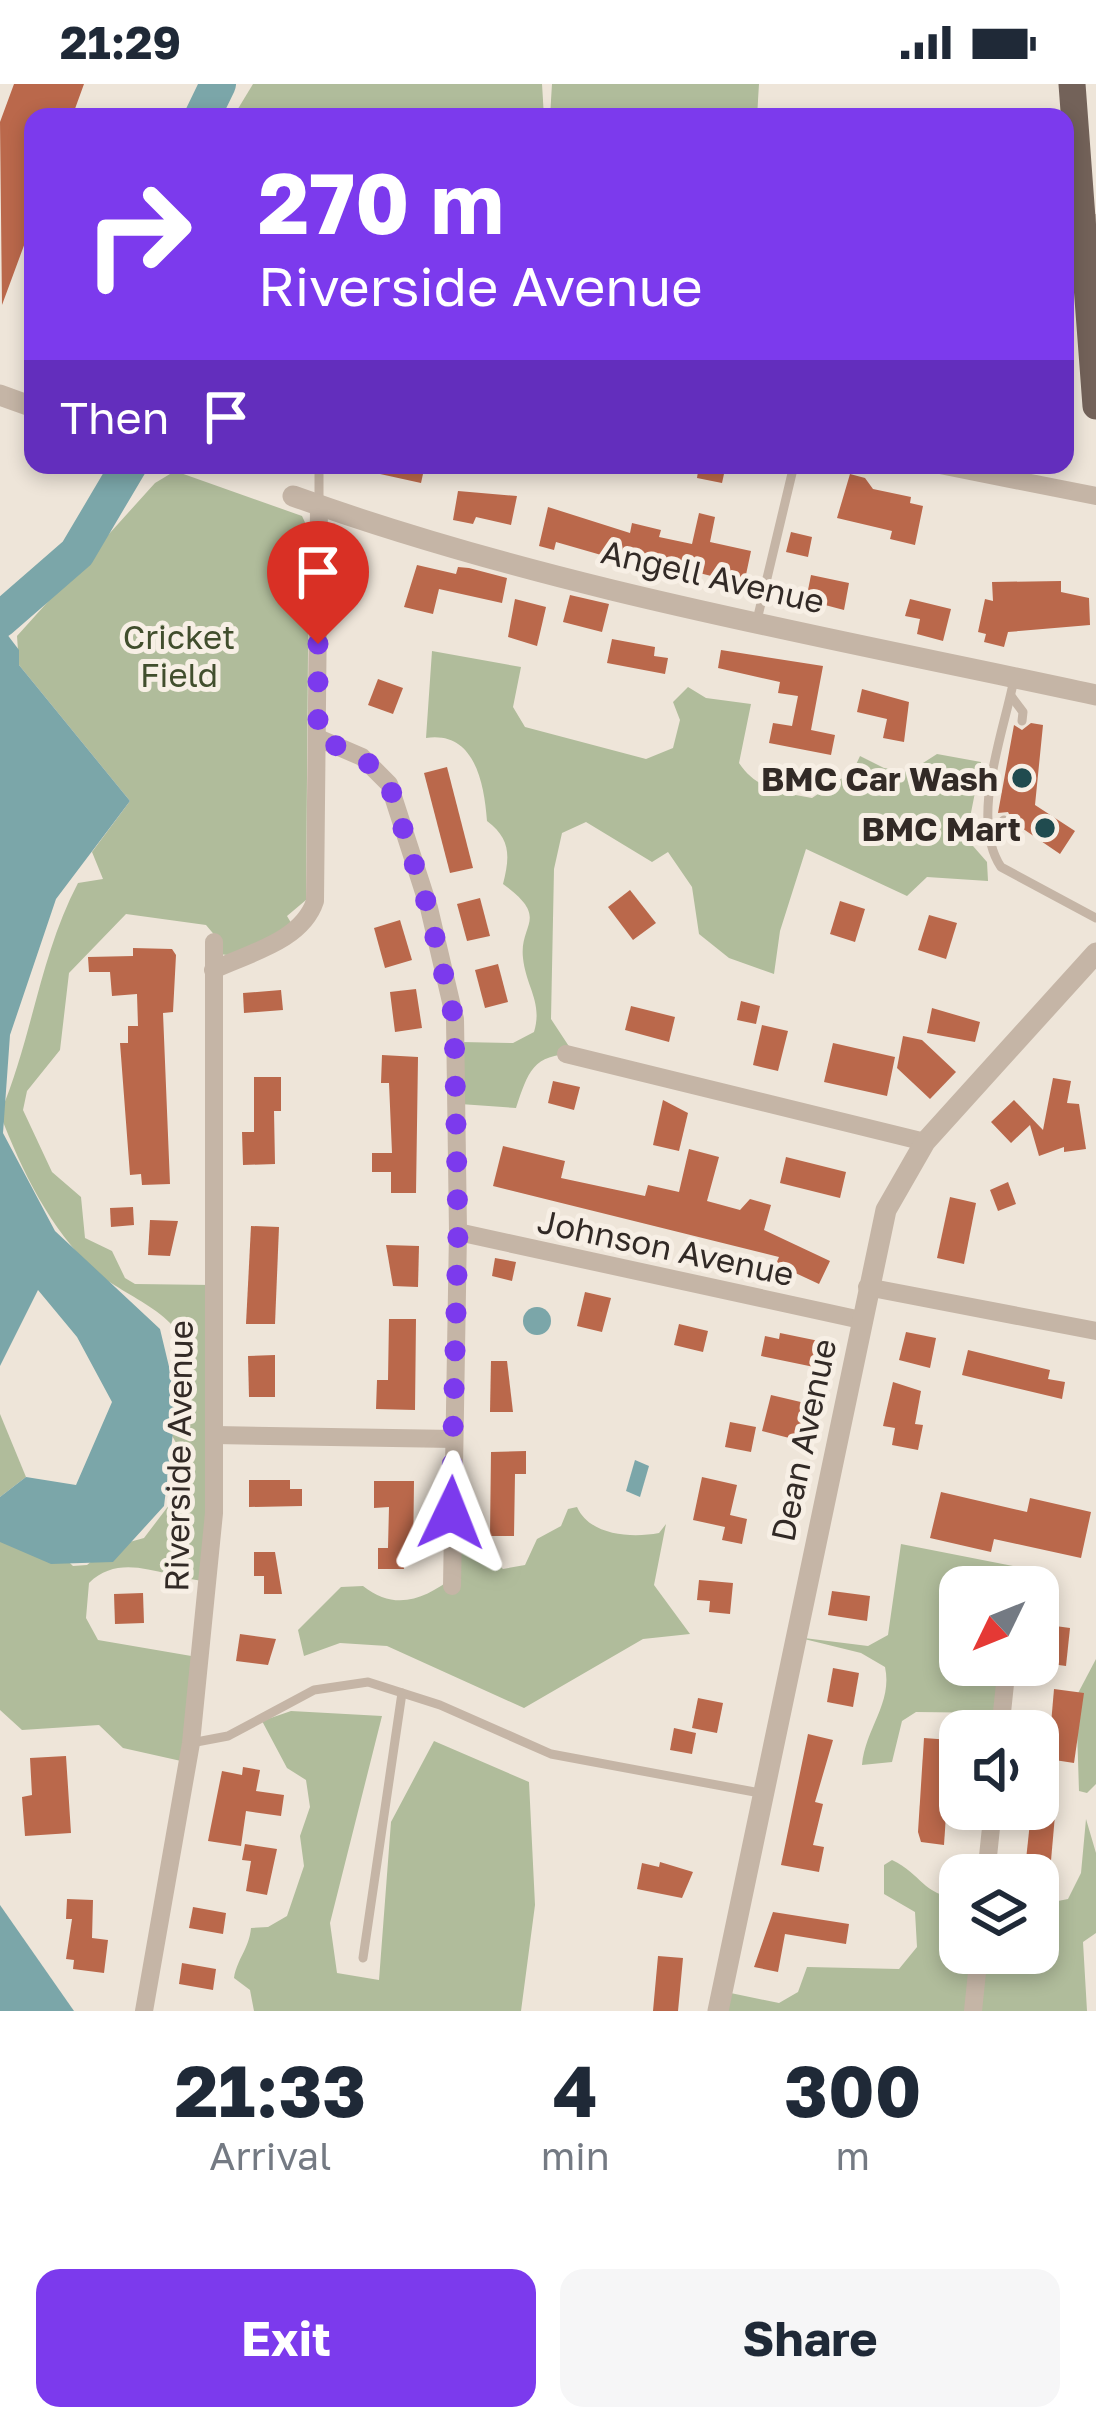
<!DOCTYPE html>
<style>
:root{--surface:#fff;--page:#f6f6f7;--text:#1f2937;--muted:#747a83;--accent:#7c3aed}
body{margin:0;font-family:"Golos Text",sans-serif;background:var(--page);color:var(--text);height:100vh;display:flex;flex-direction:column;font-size:45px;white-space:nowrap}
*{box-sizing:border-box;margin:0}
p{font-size:39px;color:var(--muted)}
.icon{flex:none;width:66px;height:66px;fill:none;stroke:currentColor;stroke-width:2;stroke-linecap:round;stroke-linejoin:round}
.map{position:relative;height:1927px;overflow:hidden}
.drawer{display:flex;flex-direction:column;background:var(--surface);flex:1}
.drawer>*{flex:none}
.guide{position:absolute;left:24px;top:24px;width:1050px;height:366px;border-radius:24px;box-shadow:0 6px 18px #0003;background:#7c3aed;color:#fff;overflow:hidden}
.needle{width:78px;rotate:227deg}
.controls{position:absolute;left:939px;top:1482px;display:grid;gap:24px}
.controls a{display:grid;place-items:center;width:120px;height:120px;border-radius:24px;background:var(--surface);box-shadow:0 6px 18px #0003;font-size:60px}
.pin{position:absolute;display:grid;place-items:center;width:102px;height:102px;color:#fff;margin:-123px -51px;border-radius:50% 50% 50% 0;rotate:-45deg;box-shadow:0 0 12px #0007}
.pin .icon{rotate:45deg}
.me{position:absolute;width:132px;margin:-66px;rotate:2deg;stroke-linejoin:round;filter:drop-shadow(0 0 9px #0008)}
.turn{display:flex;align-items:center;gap:42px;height:252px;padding:0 36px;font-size:54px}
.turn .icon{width:156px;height:156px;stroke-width:2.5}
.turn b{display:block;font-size:84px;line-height:102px}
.then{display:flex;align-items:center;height:114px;padding:0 36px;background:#0003;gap:24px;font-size:45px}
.eta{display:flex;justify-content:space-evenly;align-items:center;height:204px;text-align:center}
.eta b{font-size:72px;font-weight:700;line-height:84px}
.button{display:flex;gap:24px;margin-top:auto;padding:24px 36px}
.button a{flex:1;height:138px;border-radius:24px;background:var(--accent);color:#fff;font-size:48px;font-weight:700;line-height:138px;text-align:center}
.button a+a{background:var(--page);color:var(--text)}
.status{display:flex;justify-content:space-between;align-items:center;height:84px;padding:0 60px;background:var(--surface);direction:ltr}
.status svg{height:33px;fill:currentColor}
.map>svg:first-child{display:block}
.green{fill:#b0bc9b}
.water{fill:#7ba6a9}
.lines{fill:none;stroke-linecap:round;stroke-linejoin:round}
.river{stroke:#7ba6a9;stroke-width:36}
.building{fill:#ba684b}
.service{stroke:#c5b5a6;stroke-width:9}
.minor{stroke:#c5b5a6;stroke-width:18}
.tertiary{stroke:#c5b5a6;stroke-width:21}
.primary{stroke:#736259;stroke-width:27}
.route{stroke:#7c3aed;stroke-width:21;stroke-dasharray:0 37.8}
.poi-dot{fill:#204b4f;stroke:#f7efe5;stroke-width:4.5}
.labels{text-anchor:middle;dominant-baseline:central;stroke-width:10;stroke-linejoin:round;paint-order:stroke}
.street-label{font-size:33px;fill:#322a26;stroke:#f7efe5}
.park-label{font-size:33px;fill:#414e2d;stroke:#f7efe5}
.poi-label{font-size:33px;font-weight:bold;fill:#322a26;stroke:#f7efe5;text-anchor:end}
</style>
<div class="status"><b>21:29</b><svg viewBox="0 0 49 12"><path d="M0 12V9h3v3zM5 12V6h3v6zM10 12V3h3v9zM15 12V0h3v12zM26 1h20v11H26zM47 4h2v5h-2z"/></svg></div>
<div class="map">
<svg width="1096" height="1927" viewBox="0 0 1096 1927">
<rect width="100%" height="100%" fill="#eee5d9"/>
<g class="green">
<path d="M253,0H542L544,33H233Z"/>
<path d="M552,0H759L757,33H550Z"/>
<path d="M175,387L302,432L309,447L306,816L287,832L297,849L227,871L219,870L217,854L206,841L126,830L69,889L60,966L27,1007L23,1026L52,1088L81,1113L85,1154L112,1167L125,1194L135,1200L213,1201V1497C171,1499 125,1464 89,1499L86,1534L98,1556L203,1574L190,1679L123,1664L99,1641L22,1646L0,1626V1453L45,1455L73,1482L87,1481L108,1464L144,1454L182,1404L185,1375L165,1339C170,1320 191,1301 190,1281C188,1230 125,1214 95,1187C50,1145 22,1087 0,1030C32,955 40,871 78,799L103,795L92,768L130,717L19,581L17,552L155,399Z"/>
<path d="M432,567L521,583L513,623L525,643L646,675L673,664L680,636L673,618L688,603L706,614L751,620L739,679C756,705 782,709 812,714L853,687L860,672L884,684L909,688L937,670L981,678L966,754L987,778L988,797L927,793L907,812L806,765L780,847L774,890L729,874L699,850L692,803L668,768L652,778L586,738L562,749L554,785L551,935L574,970C533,970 528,988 516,1024L460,1020L461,958L513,959L534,948C543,918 526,903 523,874C519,839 551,835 503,800C510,773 511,755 487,737C484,697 474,647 426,654Z"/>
<path d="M0,1330L26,1393L0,1413Z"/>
<path d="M577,1423C590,1452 632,1454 659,1449L666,1440L654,1501L690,1550L643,1555L524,1624L387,1562L340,1559L304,1572L298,1546L341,1503L363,1502C396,1528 425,1515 455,1492V1455L483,1467L503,1485L525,1481L537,1455L561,1442L568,1425Z"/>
<path d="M901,1460L1013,1482L1010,1503H960V1581H1006L1000,1629L916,1628L902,1637L892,1678L862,1681C865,1645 893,1619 885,1583L861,1569L796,1553L868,1562L888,1551Z"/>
<path d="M1096,1575V1700L1087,1709L1079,1707L1076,1613Z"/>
<path d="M291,1627L382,1632L330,1839L337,1889L379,1896L391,1738L434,1657L529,1698L535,1821L521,1927H254L250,1906L234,1894C237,1875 249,1865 251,1844L268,1843L287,1832L304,1782L300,1752L310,1723L306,1696L287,1684L262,1637Z"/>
<path d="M1086,1735L1096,1769V1849L1083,1858L1087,1927H717L721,1907L779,1919L798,1908L807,1883L899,1885L917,1863L915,1828L884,1810V1781L892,1776C923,1791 921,1810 960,1815V1869H1038V1821L1068,1815L1081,1789Z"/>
</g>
<g class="water">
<path d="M0,541L19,566V581L130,717L56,815L10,951L3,1049L55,1147L160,1245L177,1316L164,1422L113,1478L51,1480L0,1458V1413L26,1393L76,1401L112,1318L77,1253L38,1206L0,1282Z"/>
<circle cx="537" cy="1237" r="14"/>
<path d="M635,1376L649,1382L640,1413L626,1407Z"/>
<path d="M0,1821L74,1927H0Z"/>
</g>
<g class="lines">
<g class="river">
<path d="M202,33L218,0"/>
<path d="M0,536L77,469L129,381"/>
</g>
</g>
<g class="building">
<path d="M14,0H84L72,33H33V137L2,221L0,38Z"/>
<path d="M372,381H425L421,399L371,388Z"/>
<path d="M699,381H726L722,399L697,394Z"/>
<path d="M850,390L865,394L873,405L911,413L910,419L923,422L915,461L890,455L892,447L837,434Z"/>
<path d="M458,407L517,412L511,441L476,433L473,440L453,436Z"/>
<path d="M548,423L630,449L632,439L661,446L659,453L692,460L699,429L715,433L710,458L751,467L744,500L638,474L636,481L556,458L554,466L539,462Z"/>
<path d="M791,448L812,453L808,473L786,468Z"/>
<path d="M417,481L456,490L458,483L469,484L507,494L502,519L439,505L433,530L404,523Z"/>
<path d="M811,491L849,499L844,526L806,516Z"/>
<path d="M1061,497V508L1089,514L1090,541L1008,548L1004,563L984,558L986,550L978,548L985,515L993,517L992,498Z"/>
<path d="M570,511L609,520L602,548L563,538Z"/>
<path d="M515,515L546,523L537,562L508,553Z"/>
<path d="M910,515L951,525L943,557L917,550L920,535L905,532Z"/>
<path d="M612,555L655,563L654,572L668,574L665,590L607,579Z"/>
<path d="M721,566L823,582L811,646L835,651L831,671L769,659L773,639L792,642L798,612L778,609L780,598L718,584Z"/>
<path d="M378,595L403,604L393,630L368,621Z"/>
<path d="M862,605L909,618L904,658L883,654L887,635L857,628Z"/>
<path d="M1031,639L1043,641L1035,721L1075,747L1060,770L1013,738L1008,728L998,729L1014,641L1022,646Z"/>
<path d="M447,683L473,784L450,789L424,689Z"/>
<path d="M630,806L656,839L633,856L608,823Z"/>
<path d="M480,814L490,852L467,857L457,820Z"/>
<path d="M840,817L865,825L855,858L830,850Z"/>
<path d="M929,831L957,839L946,875L918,866Z"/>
<path d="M400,836L412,876L385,884L374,844Z"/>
<path d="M133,864L172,865L176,871L173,928L163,929L170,1100L142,1101L141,1090L130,1091L120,959H128V942H138L137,910L112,912L110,888H89L88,873L133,872Z"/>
<path d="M498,880L508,918L485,924L475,886Z"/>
<path d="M416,905L422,944L395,948L390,908Z"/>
<path d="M281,906L283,926L244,929L243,909Z"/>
<path d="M741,917L760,922L756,940L737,936Z"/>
<path d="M631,922L675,933L669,958L625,946Z"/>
<path d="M932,924L980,938L975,958L927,949Z"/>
<path d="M762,941L788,947L778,987L753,981Z"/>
<path d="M903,952L922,956L956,988L930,1015L897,984Z"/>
<path d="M833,959L895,973L887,1012L824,998Z"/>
<path d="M382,971L418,973L416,1109H391V1088H372V1069H392L389,999H381Z"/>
<path d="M254,993H281V1027H274L275,1080L243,1081L242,1048H254Z"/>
<path d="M1053,994L1071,997L1067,1019L1079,1020L1086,1065L1064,1068V1063L1039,1072L1030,1041L1011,1059L991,1038L1014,1016L1043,1046Z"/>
<path d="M553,997L580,1003L574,1026L548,1019Z"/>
<path d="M663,1016L688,1029L679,1067L653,1061Z"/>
<path d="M503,1062L565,1077L561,1094L645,1112L648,1101L679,1108L689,1065L719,1073L707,1117L740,1126L750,1115L771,1121L764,1146L830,1177L819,1200L776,1180L779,1173L493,1102Z"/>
<path d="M786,1073L846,1088L840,1114L780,1099Z"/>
<path d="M1008,1098L1016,1120L998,1127L990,1106Z"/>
<path d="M950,1113L976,1119L964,1180L937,1174Z"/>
<path d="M133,1123L134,1141L111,1143L110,1124Z"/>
<path d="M150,1136L178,1137L170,1172L148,1171Z"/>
<path d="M251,1142L279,1143L275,1240H246Z"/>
<path d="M386,1161L419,1162L418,1203L393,1202Z"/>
<path d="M495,1174L516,1178L512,1197L492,1192Z"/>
<path d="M585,1208L611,1214L602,1248L577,1242Z"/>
<path d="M389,1235H416L415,1326L376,1325L377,1296H388Z"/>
<path d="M679,1240L708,1247L703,1268L674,1261Z"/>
<path d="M906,1248L936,1254L930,1284L899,1276Z"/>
<path d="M780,1249L819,1257L814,1283L761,1272L765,1252L779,1255Z"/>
<path d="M968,1266L1050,1286L1048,1295L1065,1298L1062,1315L962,1291Z"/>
<path d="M275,1271V1313H249L248,1272Z"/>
<path d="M491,1277H507L513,1328H490Z"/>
<path d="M893,1298L921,1307L915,1340L923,1341L918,1366L892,1361L895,1344L883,1342Z"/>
<path d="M771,1311L805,1319L797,1356L762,1347Z"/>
<path d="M730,1338L756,1343L751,1368L725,1363Z"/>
<path d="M526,1367V1390H515L514,1452H490L491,1368Z"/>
<path d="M702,1393L737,1401L730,1431L747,1435L742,1460L722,1456L725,1443L693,1436Z"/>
<path d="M249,1396H290V1405H302V1422L249,1423Z"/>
<path d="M374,1397H414L413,1479H403L404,1485H378V1464H388L389,1423L374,1424Z"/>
<path d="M941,1408L1027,1428L1030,1414L1091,1428L1081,1474L994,1455L991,1468L930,1454Z"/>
<path d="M254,1468H275L282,1510H264V1492H254Z"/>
<path d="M699,1496L733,1499L730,1530L709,1528L710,1517L697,1516Z"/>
<path d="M832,1507L870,1512L867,1537L828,1531Z"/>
<path d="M143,1509L144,1539L115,1540L114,1510Z"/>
<path d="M1048,1541L1070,1544L1066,1582L1044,1579Z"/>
<path d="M240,1550L276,1555L268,1581L236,1577Z"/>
<path d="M833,1584L859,1589L853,1623L827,1618Z"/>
<path d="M1054,1605L1084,1609L1074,1679L1048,1675Z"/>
<path d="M698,1614L723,1619L717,1649L692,1644Z"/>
<path d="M674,1644L696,1649L692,1670L670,1666Z"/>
<path d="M808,1650L833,1656L815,1718L823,1720L813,1761L824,1763L819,1788L781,1781Z"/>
<path d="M924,1654L951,1656L944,1761L921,1758L918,1748Z"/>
<path d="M66,1672L71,1749L25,1752L22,1713L32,1711L30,1674Z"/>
<path d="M243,1683L260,1686L256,1707L284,1711L281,1732L246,1727L241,1762L208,1757L222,1687L242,1691Z"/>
<path d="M1031,1729L1055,1731L1050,1788L1025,1785Z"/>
<path d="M245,1760L277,1765L267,1811L246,1807L251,1777L242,1776Z"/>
<path d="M660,1778L693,1788L682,1814L637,1805L642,1779L659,1783Z"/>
<path d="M67,1815L93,1816L92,1854L108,1856L104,1889L73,1885L74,1876L66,1875L72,1835H66Z"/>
<path d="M193,1823L226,1829L223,1850L189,1844Z"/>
<path d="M773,1828L849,1840L846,1860L785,1850L778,1888L754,1883Z"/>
<path d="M658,1872L683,1874L678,1927H653Z"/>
<path d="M182,1879L216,1885L213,1906L179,1900Z"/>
</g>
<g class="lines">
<g class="service">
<path d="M319,418V381"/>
<path d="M757,536L794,381"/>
<path d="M1014,595C1004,648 969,735 1001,783L1096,834"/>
<path d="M1011,612L1023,628L1022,637"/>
<path d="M989,749L1004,736"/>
<path d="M191,1659L228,1652L314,1606L368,1598L440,1621L551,1670L760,1709"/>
<path d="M363,1874L402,1609"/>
</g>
<g class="minor">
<path d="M1065,139H1096"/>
<path d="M940,381L1096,412"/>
<path d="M318,654L362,673L389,700L429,824L455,935L458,1148L452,1502"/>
<path d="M213,886C249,869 302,857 315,817L319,423"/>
<path d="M566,970L925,1058"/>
<path d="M458,1148L861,1236"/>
<path d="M867,1203L1096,1247"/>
<path d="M215,1351L454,1355"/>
<path d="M1000,1647L1007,1581"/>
<path d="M986,1791L993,1725"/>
<path d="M144,1927L191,1659L214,1429V858"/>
<path d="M973,1927L979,1869"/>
</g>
<g class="tertiary">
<path d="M0,311L33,323"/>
<path d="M293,412C551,505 828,553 1096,611"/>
<path d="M718,1927L886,1126L925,1058L1096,869"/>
</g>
<path class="primary" d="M1072,0L1096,322"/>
</g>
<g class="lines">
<path class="route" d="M318,560V654L362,673L389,700L428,824L454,934L458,1148L451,1429"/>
</g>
<g class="poi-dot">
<circle cx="1022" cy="694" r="12"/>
<circle cx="1045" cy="744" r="12"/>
</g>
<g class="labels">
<g class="street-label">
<text transform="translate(713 492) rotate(13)">Angell Avenue</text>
<text transform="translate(666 1163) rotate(12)">Johnson Avenue</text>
<text transform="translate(803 1356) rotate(-78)">Dean Avenue</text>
<text transform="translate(178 1372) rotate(-89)">Riverside Avenue</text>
</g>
<g class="park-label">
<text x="179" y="552">Cricket<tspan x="179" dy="38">Field</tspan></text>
</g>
<g class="poi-label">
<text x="998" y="694">BMC Car Wash</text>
<text x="1021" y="744">BMC Mart</text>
</g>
</g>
</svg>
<div class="controls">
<a><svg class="needle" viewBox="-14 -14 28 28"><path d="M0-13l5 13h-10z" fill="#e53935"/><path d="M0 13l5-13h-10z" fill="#747a83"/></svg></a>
<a><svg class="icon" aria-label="sound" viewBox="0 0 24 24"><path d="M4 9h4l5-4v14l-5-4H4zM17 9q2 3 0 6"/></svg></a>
<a><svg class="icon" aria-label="layers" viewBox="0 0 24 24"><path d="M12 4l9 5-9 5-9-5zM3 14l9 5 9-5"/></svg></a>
</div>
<div class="pin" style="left:318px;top:560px;background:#d93025"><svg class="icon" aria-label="arrive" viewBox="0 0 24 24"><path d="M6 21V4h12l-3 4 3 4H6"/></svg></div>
<svg class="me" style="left:451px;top:1429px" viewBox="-20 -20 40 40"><path d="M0-17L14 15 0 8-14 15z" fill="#7c3aed" stroke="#fff" stroke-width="4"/></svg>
<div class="guide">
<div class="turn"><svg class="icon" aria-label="right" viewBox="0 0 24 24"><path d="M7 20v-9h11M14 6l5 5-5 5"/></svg><div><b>270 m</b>Riverside Avenue</div></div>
<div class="then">Then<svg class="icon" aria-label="arrive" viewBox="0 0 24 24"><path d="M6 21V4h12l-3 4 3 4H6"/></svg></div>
</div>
</div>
<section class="drawer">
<div class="eta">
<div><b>21:33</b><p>Arrival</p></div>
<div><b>4</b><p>min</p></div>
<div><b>300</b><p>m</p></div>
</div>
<div class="button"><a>Exit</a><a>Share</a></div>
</section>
